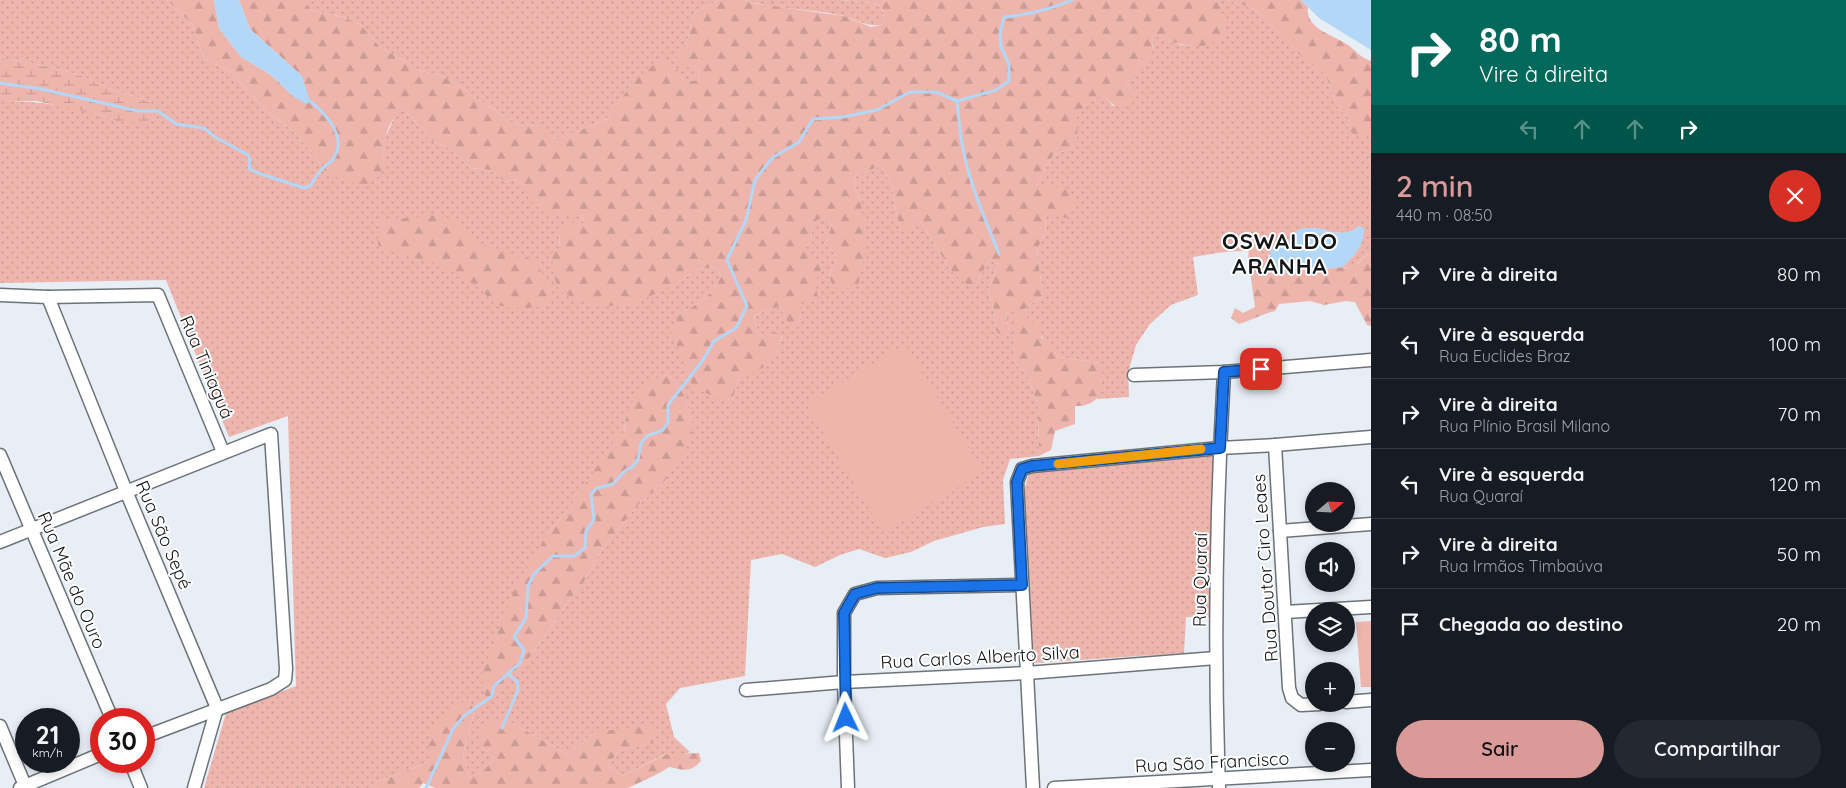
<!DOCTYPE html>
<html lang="pt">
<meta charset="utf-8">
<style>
:root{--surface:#171b24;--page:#242831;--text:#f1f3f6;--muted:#9ea1a6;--line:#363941;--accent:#d99a98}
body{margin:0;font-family:Quicksand,sans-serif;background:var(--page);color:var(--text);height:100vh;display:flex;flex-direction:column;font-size:19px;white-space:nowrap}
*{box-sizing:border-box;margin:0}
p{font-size:16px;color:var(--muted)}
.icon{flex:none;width:28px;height:28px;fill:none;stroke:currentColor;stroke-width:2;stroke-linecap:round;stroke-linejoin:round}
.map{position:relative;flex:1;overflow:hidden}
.panel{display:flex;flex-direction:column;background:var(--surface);width:475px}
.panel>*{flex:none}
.banner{background:#00695c;color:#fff;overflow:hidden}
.needle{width:32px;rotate:71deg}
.fabs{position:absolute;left:1305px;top:482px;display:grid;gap:10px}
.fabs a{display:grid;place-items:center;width:50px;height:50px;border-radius:50%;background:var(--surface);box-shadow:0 2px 8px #0003;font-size:25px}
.speed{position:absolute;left:15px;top:708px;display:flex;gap:10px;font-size:25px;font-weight:700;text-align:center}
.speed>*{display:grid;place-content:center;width:65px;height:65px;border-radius:50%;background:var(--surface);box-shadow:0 2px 8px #0003;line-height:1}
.speed small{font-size:12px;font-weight:400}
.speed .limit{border:8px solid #d22;background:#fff;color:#111}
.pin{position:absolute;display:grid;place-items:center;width:42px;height:42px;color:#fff;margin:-21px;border-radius:10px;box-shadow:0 2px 8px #0006}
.me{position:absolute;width:55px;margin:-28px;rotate:358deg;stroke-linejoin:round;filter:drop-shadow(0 0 4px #0008)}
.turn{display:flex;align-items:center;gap:18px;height:105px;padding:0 25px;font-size:22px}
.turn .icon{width:65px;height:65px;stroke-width:2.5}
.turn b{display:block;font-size:35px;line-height:42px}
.lanes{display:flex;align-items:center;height:48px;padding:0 25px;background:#0003;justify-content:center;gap:25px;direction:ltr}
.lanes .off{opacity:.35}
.round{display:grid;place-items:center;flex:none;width:52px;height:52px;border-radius:26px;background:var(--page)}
.overview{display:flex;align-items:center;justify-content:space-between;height:85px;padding:0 25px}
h1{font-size:30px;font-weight:600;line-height:38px;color:var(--accent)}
.primary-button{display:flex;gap:10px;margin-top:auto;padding:10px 25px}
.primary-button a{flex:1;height:58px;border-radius:30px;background:var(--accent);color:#111;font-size:20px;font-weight:600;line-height:58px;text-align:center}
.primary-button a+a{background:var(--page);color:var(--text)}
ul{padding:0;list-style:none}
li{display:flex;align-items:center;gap:15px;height:70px;padding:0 25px;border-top:1px solid var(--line)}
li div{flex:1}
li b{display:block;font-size:19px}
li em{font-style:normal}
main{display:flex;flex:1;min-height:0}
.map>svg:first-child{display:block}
.grass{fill:url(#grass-dots);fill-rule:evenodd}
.forest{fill:url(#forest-firs)}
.wetland{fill:url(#wetland-marsh)}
.park{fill:#eeb5ad}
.water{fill:#b2d7f7}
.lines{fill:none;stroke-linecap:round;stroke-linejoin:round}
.stream{stroke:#b2d7f7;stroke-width:3}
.street-casing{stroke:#6d7379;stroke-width:15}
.street{stroke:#fff;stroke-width:12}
.route-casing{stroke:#114b97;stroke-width:12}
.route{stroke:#1a73e8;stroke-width:9}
.slow{stroke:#f59e0b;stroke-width:9}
.labels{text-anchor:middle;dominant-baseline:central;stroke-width:4;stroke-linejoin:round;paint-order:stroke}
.street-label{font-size:18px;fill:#131517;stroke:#fff}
.district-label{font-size:22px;font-weight:bold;letter-spacing:1px;fill:#131517;stroke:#fff}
</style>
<main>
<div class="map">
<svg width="1371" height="788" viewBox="0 0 1371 788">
<defs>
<pattern id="grass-dots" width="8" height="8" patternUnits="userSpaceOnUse" patternTransform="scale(1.25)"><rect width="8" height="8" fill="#eeb5ad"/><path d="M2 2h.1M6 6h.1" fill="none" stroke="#cb9b94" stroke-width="1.8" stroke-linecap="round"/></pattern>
<pattern id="forest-firs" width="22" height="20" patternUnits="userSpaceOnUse" patternTransform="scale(1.25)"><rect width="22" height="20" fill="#eeb5ad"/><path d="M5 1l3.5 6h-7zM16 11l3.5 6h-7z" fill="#cb9b94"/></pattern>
<pattern id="wetland-marsh" width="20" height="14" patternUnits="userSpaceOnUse" patternTransform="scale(1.25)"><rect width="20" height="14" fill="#eeb5ad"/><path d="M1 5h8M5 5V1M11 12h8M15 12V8" fill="none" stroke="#cb9b94"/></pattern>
</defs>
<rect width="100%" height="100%" fill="#e7eef5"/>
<g class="grass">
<path d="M0,0H167L192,24L204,59L230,71L269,113L293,131L312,152L328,175L383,168L384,140L396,114L405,110L430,140L449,148L471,168L491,170L505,182L515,179L517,182L525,185L553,213L582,214L584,223L559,228L560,247L676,284L698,269L717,267L721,277C713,295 696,306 678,314L731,404L739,378C762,366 775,363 782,336L766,338L758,334L754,315L780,306L788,324L801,320L799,302L803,247L812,246L811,227L817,220L827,217L832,225L825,244L838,257L829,275L832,285L861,202L854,184L856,175L881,166L891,183L900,231L920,220L951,271L976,285L989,260L998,264L988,290L994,310L996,330L1003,337L1009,331L1006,313L1016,310L1014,359L1019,368L1026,372L1038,405L1039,456L1010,459L1003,480L1005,524L983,527L934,541L911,552L885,558L859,549L840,555L815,567L782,554L751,560L745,676L680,688L666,704L674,737L690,752L684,754H666L622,776L608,766L618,751L650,743L661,730L594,732L569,755L508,721L482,747L495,758L484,770L470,780L463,755L474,712L430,738L429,762L377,782L370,788H204L226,713L296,686L288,416L229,437L166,280L0,283V101C39,101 80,106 116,121L151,102L111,89L79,75L47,66L0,58ZM666,374L684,393L693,426L664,482L638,505L615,533L599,554L586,579L575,592L530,657L504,681L548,533L570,507L624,432L626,415Z"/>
<path d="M307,0H719L695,12L687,41L678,51L695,65L700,73L695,81H685L668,59L635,79L607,119L561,138L551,137L541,125L522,126L471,96L465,89L440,75L421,71L380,47L361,25L344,17L313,11L307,4Z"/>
<path d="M744,0H840L872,3L881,7L884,16L881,25C867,27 857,20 844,16C811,8 776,10 744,0Z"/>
<path d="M1215,0H1227L1255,9L1302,56L1325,74L1339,109L1350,119L1348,128L1368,133L1371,137V256L1367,254C1360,261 1352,270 1342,267C1354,257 1365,244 1363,228L1359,226C1356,228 1352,232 1348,232C1331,236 1319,223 1298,230L1288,243L1268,255L1269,268L1262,253C1238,248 1217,253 1193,257L1198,295L1171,305L1150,324L1136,345L1128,373L1129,397L1097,399L1104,382L1099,363L1058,357C1048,342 1035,330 1024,316L1026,307L1043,296L1037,250L1045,233L1046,215L1036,187L1053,155C1083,146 1077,141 1076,113L1096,98H1106L1113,106L1135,96L1126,80L1152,54L1153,35L1181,45L1201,46L1221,7Z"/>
<path d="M1214,453L1212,617H1186L1184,653L1034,663L1024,491L1029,474L1046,468Z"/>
</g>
<g class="forest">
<path d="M167,0H214L219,28L241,57L271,75L295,98L302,76L250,29L239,0H307V4L313,11L344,17L361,25L380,47L421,71L440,75L465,89L471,96L522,126L541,125L549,131L551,137L561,138L607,119L635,79L658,61L668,58L685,81H695L700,73L695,65L685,68L677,61L678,51L687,41L695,12L719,0H744L758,4L844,16L871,27L881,25L884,16L881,7L872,3L840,0H1215L1221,7L1226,34C1204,55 1177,44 1153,35L1152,54L1126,80L1135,96L1131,105C1120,109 1114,107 1106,98H1096L1077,113C1077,141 1083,146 1053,155L1036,187H1064L1074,202L1072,211L1065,218L1046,215L1045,233L1037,250L1043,296L1026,307L1025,316L1040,328L1041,337L1049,343L1058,357L1099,363C1101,369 1105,377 1104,383C1101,399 1090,407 1075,406V424L1055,431L1051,450L1039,456L1038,405L1026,372L1019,368L1014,359L1015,311L1006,313L1009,331L1002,338L996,330L994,310L988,290L998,264L989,260L976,285L966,284L951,271L920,220L912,225L909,234L900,231L891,183L881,166L856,175L854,184L861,202L866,248L858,286L840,290L832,285L829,275L838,257L825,244L832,225L827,217L817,220L811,227L812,246L803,248L822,266L815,284L819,302H800L801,320L797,328L788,324L780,306L754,315L758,334L766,338L774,332L782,335C776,361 763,371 739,378L731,404L693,387L672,332L678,314C696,306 713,295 721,277L717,267L698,269L676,284L633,304L594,307L559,291L553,273L552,253L560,247L559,228L566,222L584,223L582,214C563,214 541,216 530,200C526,194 525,192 525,185L517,182L515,179L505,182L491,170L471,168L449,148L430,140L405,110C389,117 384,136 384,153C383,157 385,164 383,168C380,177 371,183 363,186L328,175L312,152L293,131L269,113L230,71L204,59L192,24Z"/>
<path d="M1227,0H1301L1308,7C1305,28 1332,35 1345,43C1355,49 1360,58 1371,61V137L1368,133L1359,136L1351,132L1348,128L1350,119L1339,109L1325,74L1302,57L1255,9Z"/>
<path d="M430,215L447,218L455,222L482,245L515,257L532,259L553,286L552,295L548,303L540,307L513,308L496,305L478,287L442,265L385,250L378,245C377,209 387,220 413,218C419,218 424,216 430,215Z"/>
<path d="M1249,250L1262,253L1272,271L1303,267L1316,270L1342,267L1347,268L1358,263L1367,254L1371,256V326L1367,325L1355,302L1346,301L1324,305L1310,301L1279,304L1275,311C1262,314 1252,320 1239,324L1231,318L1235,308L1243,313L1255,307L1248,257Z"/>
<path d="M666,374L684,392L693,426L686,450L664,482L638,505L615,533L599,554L586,579L575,592L530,657L504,681L495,696L487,698L483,691L482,674L515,588L548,533L570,507L617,436L624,432C625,427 625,421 626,416C631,399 650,379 666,374Z"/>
<path d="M462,702L471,704L474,712L463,755L470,779L484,770L495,758L482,747L478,731L491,721H508L569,755L594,732L645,726L661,730L651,743L618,751L608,766L622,776L667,754L699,753L701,761C690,773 684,770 669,767C656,776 642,781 628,788H435L423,783L419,788H370L377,782L429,762C429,754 428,745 430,738C432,726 452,706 462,702Z"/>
</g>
<path class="wetland" d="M0,58L47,66L79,75L111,89L151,102L156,119L141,124L116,121L100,115L37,101H0Z"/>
<g class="park">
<path d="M905,344L983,472L884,533L806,404Z"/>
<path d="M1371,621V687H1361L1356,622Z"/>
</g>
<g class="water">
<path d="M214,0H239L250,29L302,76L310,101L307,104L295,98L271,75L241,57L219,28Z"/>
<path d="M1301,0H1371V50L1319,18Z"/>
<path d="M1359,226L1364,228C1365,244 1354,257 1342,267L1316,270L1299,267L1293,274L1272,271C1265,262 1270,252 1275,244L1288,243L1298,230C1319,223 1331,236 1348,232C1352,232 1356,228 1359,226Z"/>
</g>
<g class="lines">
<g class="stream">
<path d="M0,83L41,89L138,111H158L176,124L204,128L215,137L248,155L250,160L249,169L258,173L304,188L311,185C314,180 317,174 322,169C325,165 331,163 333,159C348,137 326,114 310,101"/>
<path d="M957,101C959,115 959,129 962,143C968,181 985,218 999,254"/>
<path d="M502,728L518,690L517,681L510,676V673"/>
<path d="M426,788L453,729L464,716L492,696L494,686L520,663L524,650L514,637L526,618L528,586L534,574L553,556H574L585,548L586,531L594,520L591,494L597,488L613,484L625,471L632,467L638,460L641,443L647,436L663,430L668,422V405L703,360L714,341L736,328L747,306L727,260L746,220L755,180L772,158L799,142L813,119L842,117L877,110L910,92H936L957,101L996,90L1009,81V64L1001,47L1000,34L1004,17C1029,15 1050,9 1072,0"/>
</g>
<g class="street-casing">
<g id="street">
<path d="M0,295L48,297L158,295L223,452"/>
<path d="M48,297L126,491L217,708L194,788"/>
<path d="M1134,375L1224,372L1371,360"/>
<path d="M1275,445L1289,688L1292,698L1301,705L1320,704"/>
<path d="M0,455L112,719"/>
<path d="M1280,531L1371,524"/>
<path d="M0,542L271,434L286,669L285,680L271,689L144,737"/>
<path d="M1285,612L1371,607"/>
<path d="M746,690L844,682L1027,673L1216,658"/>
<path d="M1346,702L1371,700"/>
<path d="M0,726L26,788"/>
<path d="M130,761L141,788"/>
<path d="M20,788L101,754"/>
<path d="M848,788L844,682V613L855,594L877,588L1022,585"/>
<path d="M1033,788L1017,482L1022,469L1032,466L1220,448L1275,445L1371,437"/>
<path d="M1054,788L1371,770"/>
<path d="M1219,788C1214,650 1216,510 1224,372"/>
</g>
</g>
<use href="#street" class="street"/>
</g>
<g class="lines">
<g class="route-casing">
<path id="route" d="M846,718L844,613L855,594L877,588L1022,585L1017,482L1022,469L1032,466L1220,448L1224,372L1261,369"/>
</g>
<use href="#route" class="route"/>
<path class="slow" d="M1058,464L1201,449"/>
</g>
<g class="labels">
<g class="street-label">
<text transform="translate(207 367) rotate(67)">Rua Tiniaguá</text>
<text transform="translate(164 535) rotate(67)">Rua São Sepé</text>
<text transform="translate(1265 568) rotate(-94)">Rua Doutor Ciro Leaes</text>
<text transform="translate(72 580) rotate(67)">Rua Mãe do Ouro</text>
<text transform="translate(1200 580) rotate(-89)">Rua Quaraí</text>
<text transform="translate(980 657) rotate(-3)">Rua Carlos Alberto Silva</text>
<text transform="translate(1212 762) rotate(-3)">Rua São Francisco</text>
</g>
<g class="district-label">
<text x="1280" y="241">OSWALDO<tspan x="1280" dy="25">ARANHA</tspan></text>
</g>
</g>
</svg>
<div class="fabs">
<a><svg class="needle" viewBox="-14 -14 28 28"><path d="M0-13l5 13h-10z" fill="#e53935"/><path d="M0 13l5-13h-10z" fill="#9ea1a6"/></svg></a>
<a><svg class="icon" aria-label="sound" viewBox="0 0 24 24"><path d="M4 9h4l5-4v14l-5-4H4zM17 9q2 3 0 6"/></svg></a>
<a><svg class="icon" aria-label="layers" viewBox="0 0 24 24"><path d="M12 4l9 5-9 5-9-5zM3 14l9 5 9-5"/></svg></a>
<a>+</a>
<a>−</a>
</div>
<div class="speed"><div>21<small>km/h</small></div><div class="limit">30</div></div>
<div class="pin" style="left:1261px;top:369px;background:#d93025"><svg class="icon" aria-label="arrive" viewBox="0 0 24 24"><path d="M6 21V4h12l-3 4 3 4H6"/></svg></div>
<svg class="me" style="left:846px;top:718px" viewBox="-20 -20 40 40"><path d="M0-17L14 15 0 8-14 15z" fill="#1a73e8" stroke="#fff" stroke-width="4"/></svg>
</div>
<section class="panel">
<div class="banner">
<div class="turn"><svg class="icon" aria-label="right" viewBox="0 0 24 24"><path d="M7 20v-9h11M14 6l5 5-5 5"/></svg><div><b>80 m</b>Vire à direita</div></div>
<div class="lanes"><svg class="icon off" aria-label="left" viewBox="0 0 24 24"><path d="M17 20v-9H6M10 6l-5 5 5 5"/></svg><svg class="icon off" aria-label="ahead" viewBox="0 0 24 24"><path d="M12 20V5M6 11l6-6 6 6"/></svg><svg class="icon off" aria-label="ahead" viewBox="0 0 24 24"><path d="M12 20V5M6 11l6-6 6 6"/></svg><svg class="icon" aria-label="right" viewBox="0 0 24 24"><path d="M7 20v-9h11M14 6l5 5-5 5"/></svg></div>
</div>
<div class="overview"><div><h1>2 min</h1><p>440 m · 08:50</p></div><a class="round" style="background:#d93025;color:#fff"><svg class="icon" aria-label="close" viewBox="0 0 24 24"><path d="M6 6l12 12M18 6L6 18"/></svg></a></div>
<ul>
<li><svg class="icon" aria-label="right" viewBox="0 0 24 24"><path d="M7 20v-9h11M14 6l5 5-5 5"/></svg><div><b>Vire à direita</b></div><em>80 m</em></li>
<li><svg class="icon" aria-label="left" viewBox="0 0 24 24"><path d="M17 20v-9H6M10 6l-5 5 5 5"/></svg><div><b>Vire à esquerda</b><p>Rua Euclides Braz</p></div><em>100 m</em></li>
<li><svg class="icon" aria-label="right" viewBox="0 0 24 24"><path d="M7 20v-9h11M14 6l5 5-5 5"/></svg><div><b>Vire à direita</b><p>Rua Plínio Brasil Milano</p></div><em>70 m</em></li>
<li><svg class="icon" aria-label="left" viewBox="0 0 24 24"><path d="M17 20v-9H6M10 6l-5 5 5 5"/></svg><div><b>Vire à esquerda</b><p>Rua Quaraí</p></div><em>120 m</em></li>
<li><svg class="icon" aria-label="right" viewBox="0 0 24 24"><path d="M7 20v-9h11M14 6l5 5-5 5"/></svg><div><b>Vire à direita</b><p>Rua Irmãos Timbaúva</p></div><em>50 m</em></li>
<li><svg class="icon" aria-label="arrive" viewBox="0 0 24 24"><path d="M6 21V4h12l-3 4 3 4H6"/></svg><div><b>Chegada ao destino</b></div><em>20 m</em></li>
</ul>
<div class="primary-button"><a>Sair</a><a>Compartilhar</a></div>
</section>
</main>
